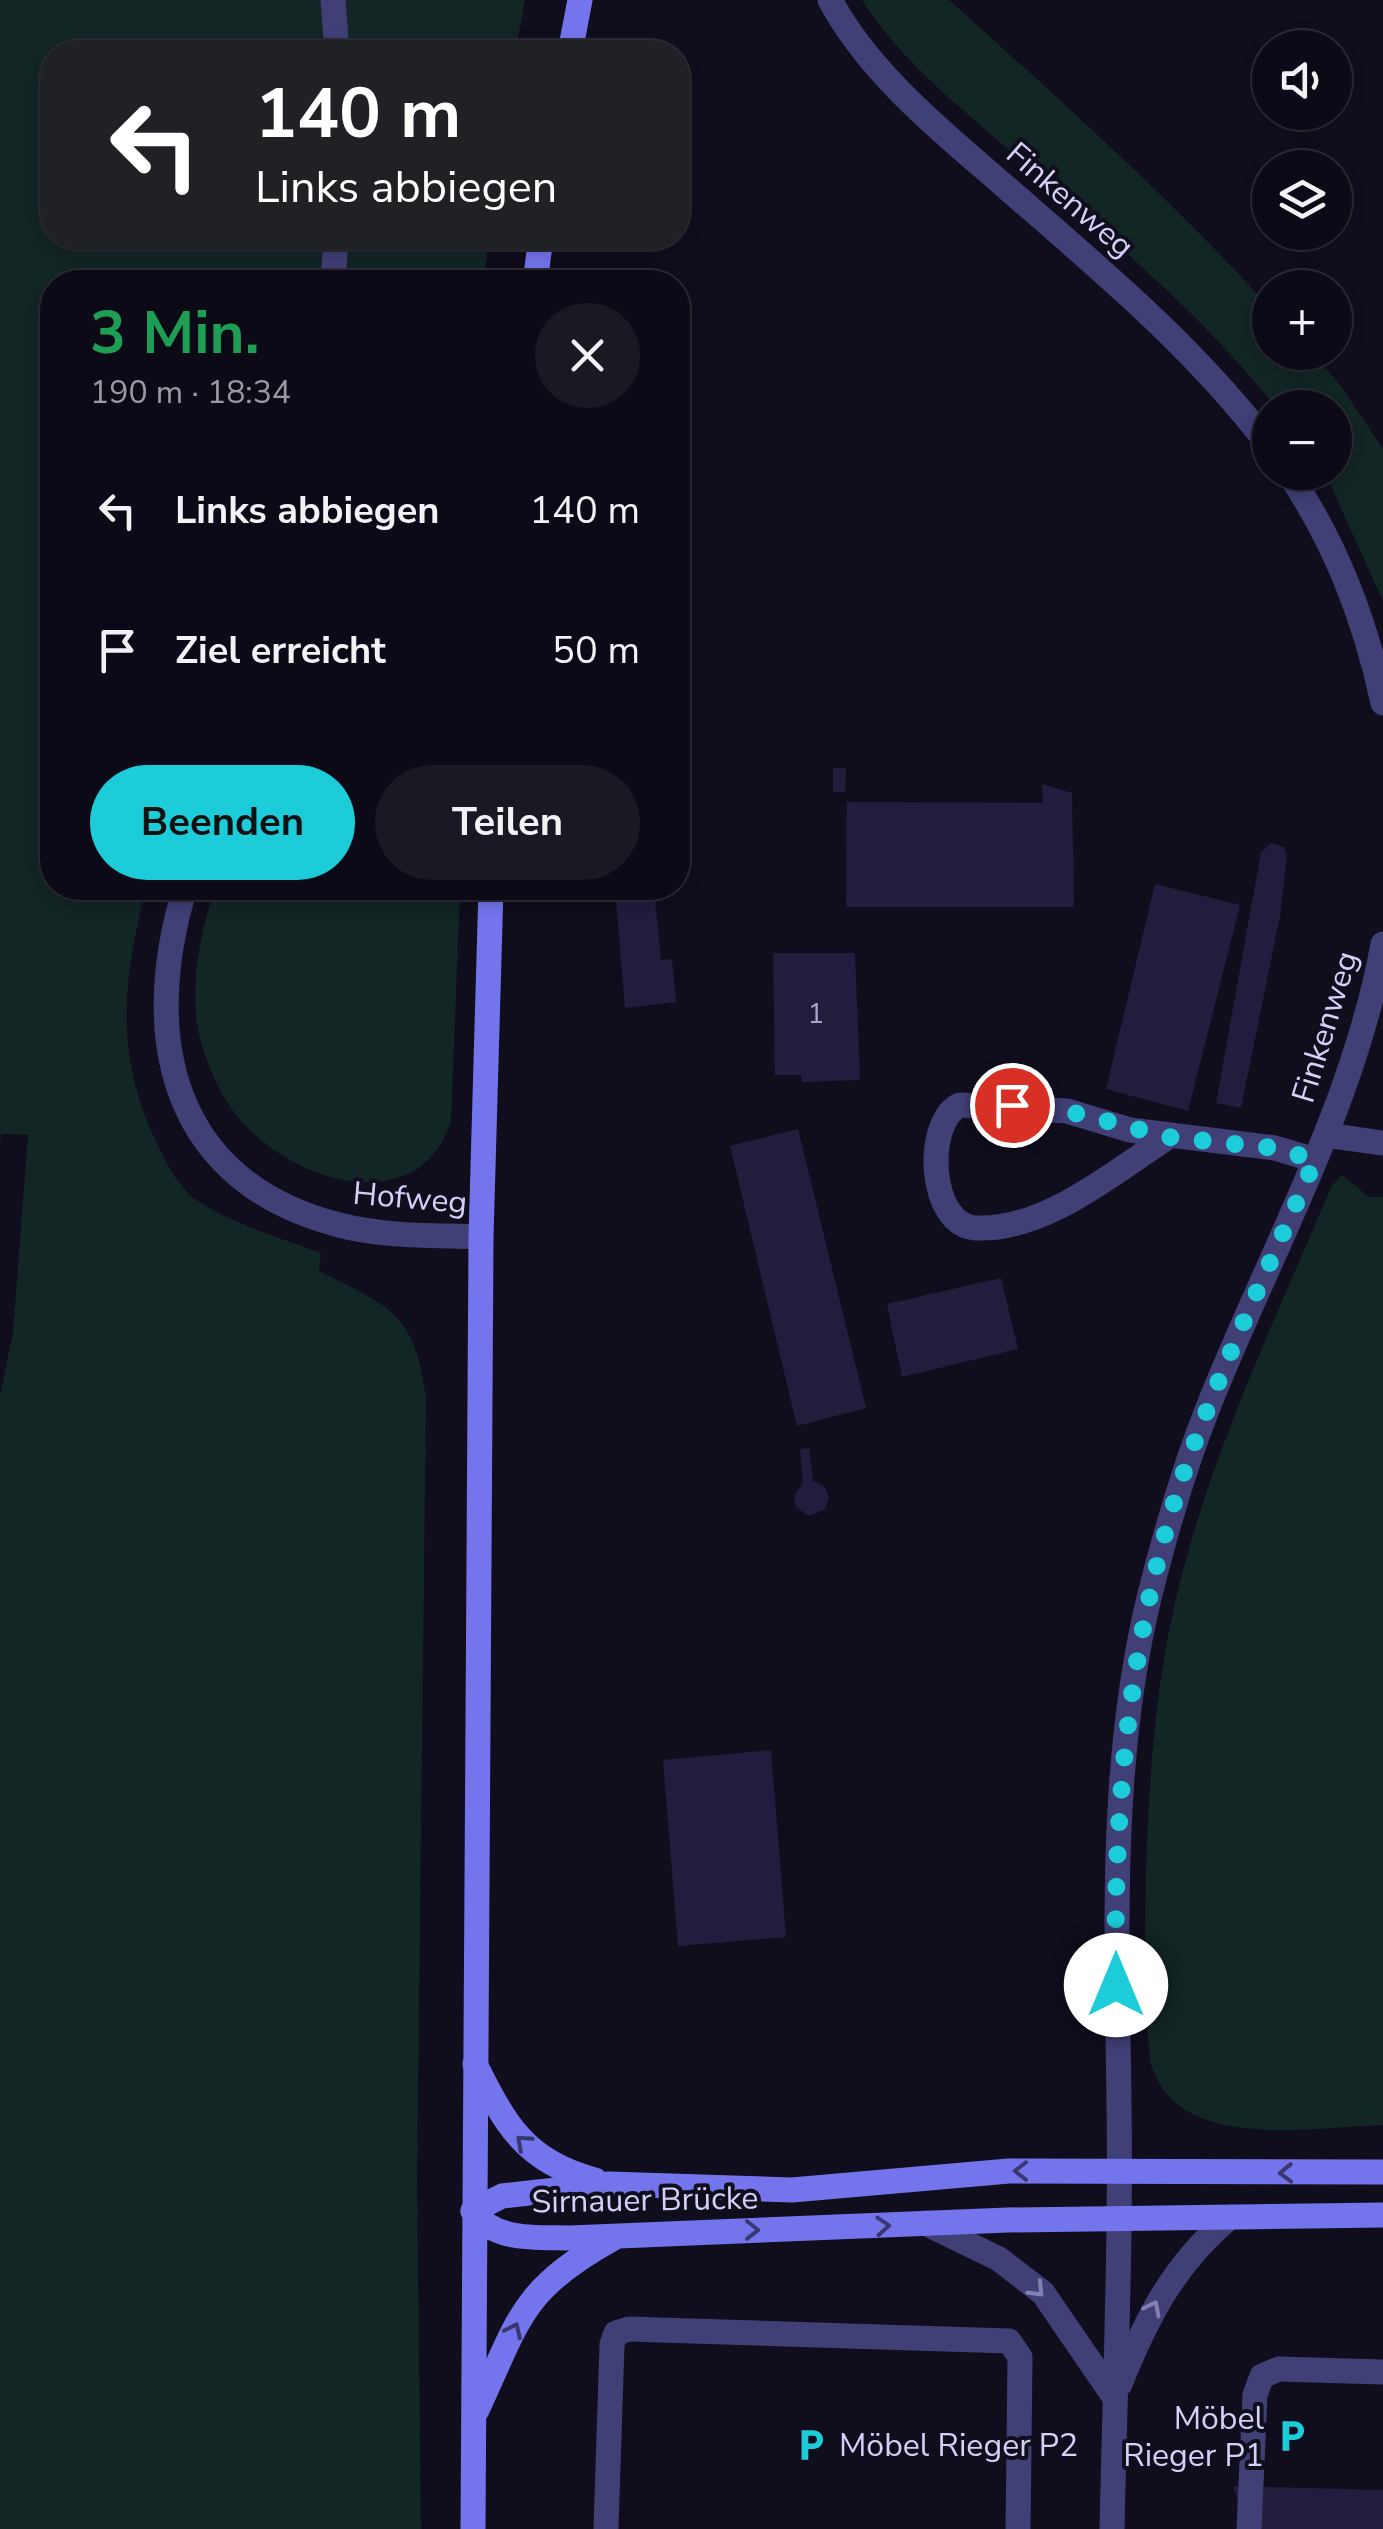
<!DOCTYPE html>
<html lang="de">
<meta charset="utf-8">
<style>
:root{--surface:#0c0a16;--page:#1a1823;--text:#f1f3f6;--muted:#9a9aa1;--line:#2c2b35;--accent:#1ccdd9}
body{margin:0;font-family:"Nunito Sans",sans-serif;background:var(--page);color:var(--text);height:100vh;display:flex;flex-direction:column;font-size:38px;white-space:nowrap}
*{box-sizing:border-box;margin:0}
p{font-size:32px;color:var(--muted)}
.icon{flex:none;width:55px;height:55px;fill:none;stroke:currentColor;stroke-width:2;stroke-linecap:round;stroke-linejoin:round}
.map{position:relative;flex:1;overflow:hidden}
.details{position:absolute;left:40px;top:270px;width:650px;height:630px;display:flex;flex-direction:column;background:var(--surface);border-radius:40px;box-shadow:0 5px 15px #0003,0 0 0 2px var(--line)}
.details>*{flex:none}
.banner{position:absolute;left:40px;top:40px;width:650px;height:210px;border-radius:40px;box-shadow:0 5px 15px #0003,0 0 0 2px var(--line);background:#202124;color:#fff;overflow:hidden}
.controls{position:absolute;left:1252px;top:30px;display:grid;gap:20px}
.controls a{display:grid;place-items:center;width:100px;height:100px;border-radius:50%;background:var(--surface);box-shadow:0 5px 15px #0003,0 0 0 2px var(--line);font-size:50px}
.pin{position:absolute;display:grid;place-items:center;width:85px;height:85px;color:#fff;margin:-42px;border:5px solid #fff;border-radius:50%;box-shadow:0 2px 10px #0007}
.me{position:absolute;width:110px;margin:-55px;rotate:0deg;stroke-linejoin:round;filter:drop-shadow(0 0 8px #0008)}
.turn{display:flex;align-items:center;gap:35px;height:210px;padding:0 50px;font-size:45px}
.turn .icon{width:130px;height:130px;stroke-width:2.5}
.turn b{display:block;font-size:70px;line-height:85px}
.round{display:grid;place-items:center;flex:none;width:105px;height:105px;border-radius:52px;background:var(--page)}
.overview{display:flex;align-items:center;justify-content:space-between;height:170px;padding:0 50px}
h1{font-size:60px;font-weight:700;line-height:75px;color:#1e9e55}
.primary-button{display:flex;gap:20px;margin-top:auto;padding:20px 50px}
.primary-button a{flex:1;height:115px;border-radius:60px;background:var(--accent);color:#111;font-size:40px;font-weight:700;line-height:115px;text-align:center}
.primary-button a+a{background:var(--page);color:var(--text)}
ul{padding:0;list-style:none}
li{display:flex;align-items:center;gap:30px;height:140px;padding:0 50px}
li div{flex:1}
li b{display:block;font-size:38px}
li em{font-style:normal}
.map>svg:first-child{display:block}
.green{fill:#122625}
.building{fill:#221d3c}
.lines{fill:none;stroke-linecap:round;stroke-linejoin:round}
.service{stroke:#403f76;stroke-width:25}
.minor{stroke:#403f76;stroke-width:25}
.secondary{stroke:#7475ed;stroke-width:25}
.oneway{stroke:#383770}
.oneway2{stroke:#8381b1}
.route{stroke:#1ccdd9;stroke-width:18;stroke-dasharray:0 32.4}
.labels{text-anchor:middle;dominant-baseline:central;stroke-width:8;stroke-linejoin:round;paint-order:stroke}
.number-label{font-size:28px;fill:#a8a4ca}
.street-label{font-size:32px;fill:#d4d1f9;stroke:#100e1d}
.poi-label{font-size:32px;fill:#d4d1f9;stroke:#100e1d;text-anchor:end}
</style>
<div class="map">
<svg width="1383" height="2529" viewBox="0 0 1383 2529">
<rect width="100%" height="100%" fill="#100e1d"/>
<g class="green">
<path d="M0,0H525L515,52H52V238H489L483,282H52V888H146C123,978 114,1054 156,1141C165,1160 177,1185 194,1198C226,1222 283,1239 321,1253L319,1271C391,1307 415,1313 426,1398L417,2180L421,2529H0V1396L13,1332L28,1135L1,1134L0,1146Z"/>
<path d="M862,0H949C1059,99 1170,198 1270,308V352L1311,353L1338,382L1383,449V601L1325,473L1335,472V408L1276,407C1204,318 1115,242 1029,167C969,114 906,68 862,0Z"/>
<path d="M215,888H460L451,1121C419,1219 299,1184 245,1125C223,1102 208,1068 200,1038C188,990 200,934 215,888Z"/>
<path d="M1342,1175L1369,1197H1383V2125C1311,2127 1177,2153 1151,2064C1143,2001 1145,1938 1146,1875C1149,1770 1156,1669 1184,1567C1219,1436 1279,1310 1332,1185Z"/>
</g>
<g class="building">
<path d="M833,768H846L845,792H833Z"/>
<path d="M1042,784L1072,793L1074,907H846L847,802L1043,803Z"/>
<path d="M1271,843L1284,847L1287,856L1280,916L1241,1108L1216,1103L1261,852Z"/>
<path d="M1155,884L1240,905L1188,1111L1106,1089Z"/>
<path d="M615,888H654L661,960L672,959L676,1002L625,1008Z"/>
<path d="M773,953H855L860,1080L802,1082L801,1075H775Z"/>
<path d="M798,1129L866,1408L797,1426L730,1146Z"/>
<path d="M1001,1278L1018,1349L902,1377L887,1304Z"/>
<path d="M809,1448L813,1481L825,1487L829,1498L825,1509L809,1516L796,1507L794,1496L803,1483L800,1449Z"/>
<path d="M771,1750L786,1937L678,1946L663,1760Z"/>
<path d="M1233,2486L1383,2490V2529H1247Z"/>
</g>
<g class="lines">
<g class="service">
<path d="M1326,1135L1383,1143"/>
<path d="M1168,1137C1114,1172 1045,1231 976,1228C928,1226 924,1121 960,1105L1067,1111L1130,1130L1275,1148L1315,1160"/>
<path d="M606,2529L612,2344L616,2333L629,2329L1009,2341L1020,2357L1018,2529"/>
<path d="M1249,2529L1255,2395L1262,2376L1279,2369L1383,2372"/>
</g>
<g class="minor">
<path d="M333,0L337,52"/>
<path d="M830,0C871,76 944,133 1008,189C1101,270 1195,348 1270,447"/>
<path d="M333,282L336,238"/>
<path d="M1288,472C1336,544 1365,619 1383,703"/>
<path d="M185,888C139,1040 172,1184 343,1226C388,1237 435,1235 481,1237"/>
<path d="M925,2223L999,2259L1043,2293L1115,2398"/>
<path d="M1120,2384C1147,2317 1174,2264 1230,2217"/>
<path d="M1112,2529C1115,2387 1121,2245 1119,2103C1117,1934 1109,1764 1149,1598C1165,1534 1183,1471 1207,1410C1268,1255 1353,1109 1383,944"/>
</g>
<g class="secondary">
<path d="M570,52L580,0"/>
<path d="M535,282L541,238"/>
<path d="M475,2064C505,2124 525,2162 595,2180"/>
<path d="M473,2211C494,2242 537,2237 570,2238L1008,2220L1383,2215"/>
<path d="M473,2211L502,2196L609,2184L792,2190L1009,2171L1383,2172"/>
<path d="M477,2410C519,2320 520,2290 612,2239"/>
<path d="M473,2529L481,1237L491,888"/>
</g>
</g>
<defs><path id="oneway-chevron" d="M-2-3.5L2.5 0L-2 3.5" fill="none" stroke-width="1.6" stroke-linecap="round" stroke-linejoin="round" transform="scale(2.5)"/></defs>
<g class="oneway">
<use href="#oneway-chevron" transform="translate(523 2142) rotate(-138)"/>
<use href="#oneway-chevron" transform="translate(1021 2171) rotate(-180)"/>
<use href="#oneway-chevron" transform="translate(1286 2173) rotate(179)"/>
<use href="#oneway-chevron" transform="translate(883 2226) rotate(-4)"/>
<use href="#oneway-chevron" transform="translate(752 2230)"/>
<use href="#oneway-chevron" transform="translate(514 2330) rotate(-65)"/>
</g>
<g class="oneway2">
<use href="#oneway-chevron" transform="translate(1037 2290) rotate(46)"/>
<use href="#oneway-chevron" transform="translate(1153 2308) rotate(-63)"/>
</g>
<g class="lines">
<path class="route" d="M1012,1105L1080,1114L1168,1137L1275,1148L1315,1160C1270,1265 1220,1368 1183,1475C1128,1639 1113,1813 1116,1985"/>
</g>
<defs>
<g id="parking-bare" transform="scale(2.7)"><path d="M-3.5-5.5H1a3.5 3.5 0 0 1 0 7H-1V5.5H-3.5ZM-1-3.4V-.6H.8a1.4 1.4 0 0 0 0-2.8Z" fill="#1ccdd9" stroke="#100e1d" stroke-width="2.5" paint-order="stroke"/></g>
</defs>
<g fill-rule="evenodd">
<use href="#parking-bare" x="1292" y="2436"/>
<use href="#parking-bare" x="811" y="2445"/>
</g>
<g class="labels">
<g class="number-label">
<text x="816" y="1014">1</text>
</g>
<g class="street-label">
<text transform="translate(1070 200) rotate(41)">Finkenweg</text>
<text transform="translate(1325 1027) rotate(-73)">Finkenweg</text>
<text transform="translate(410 1198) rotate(5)">Hofweg</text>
<text transform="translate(645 2200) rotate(-1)">Sirnauer Brücke</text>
</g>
<g class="poi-label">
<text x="1264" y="2418">Möbel<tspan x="1264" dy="37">Rieger P1</tspan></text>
<text x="839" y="2445" text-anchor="start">Möbel Rieger P2</text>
</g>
</g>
</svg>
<div class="controls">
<a><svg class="icon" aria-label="sound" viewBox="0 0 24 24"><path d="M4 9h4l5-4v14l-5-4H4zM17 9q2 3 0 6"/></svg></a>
<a><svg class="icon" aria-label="layers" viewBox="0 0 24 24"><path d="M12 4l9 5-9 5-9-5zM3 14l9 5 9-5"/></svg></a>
<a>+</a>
<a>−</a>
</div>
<div class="pin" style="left:1012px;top:1105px;background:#d93025"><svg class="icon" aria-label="arrive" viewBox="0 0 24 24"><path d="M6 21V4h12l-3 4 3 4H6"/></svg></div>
<svg class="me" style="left:1116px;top:1985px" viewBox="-20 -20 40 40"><circle r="19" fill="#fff"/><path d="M0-13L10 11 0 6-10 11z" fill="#1ccdd9"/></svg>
<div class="banner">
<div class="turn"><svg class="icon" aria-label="left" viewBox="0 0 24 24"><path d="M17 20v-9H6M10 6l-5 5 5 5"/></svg><div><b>140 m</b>Links abbiegen</div></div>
</div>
<section class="details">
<div class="overview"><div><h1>3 Min.</h1><p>190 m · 18:34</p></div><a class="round"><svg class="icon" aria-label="close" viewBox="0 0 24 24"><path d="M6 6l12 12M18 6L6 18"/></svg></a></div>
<ul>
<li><svg class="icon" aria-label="left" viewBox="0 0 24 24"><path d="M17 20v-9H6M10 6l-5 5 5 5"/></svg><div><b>Links abbiegen</b></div><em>140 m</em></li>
<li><svg class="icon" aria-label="arrive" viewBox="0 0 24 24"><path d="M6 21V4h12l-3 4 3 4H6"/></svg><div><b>Ziel erreicht</b></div><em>50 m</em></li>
</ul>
<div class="primary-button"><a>Beenden</a><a>Teilen</a></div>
</section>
</div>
